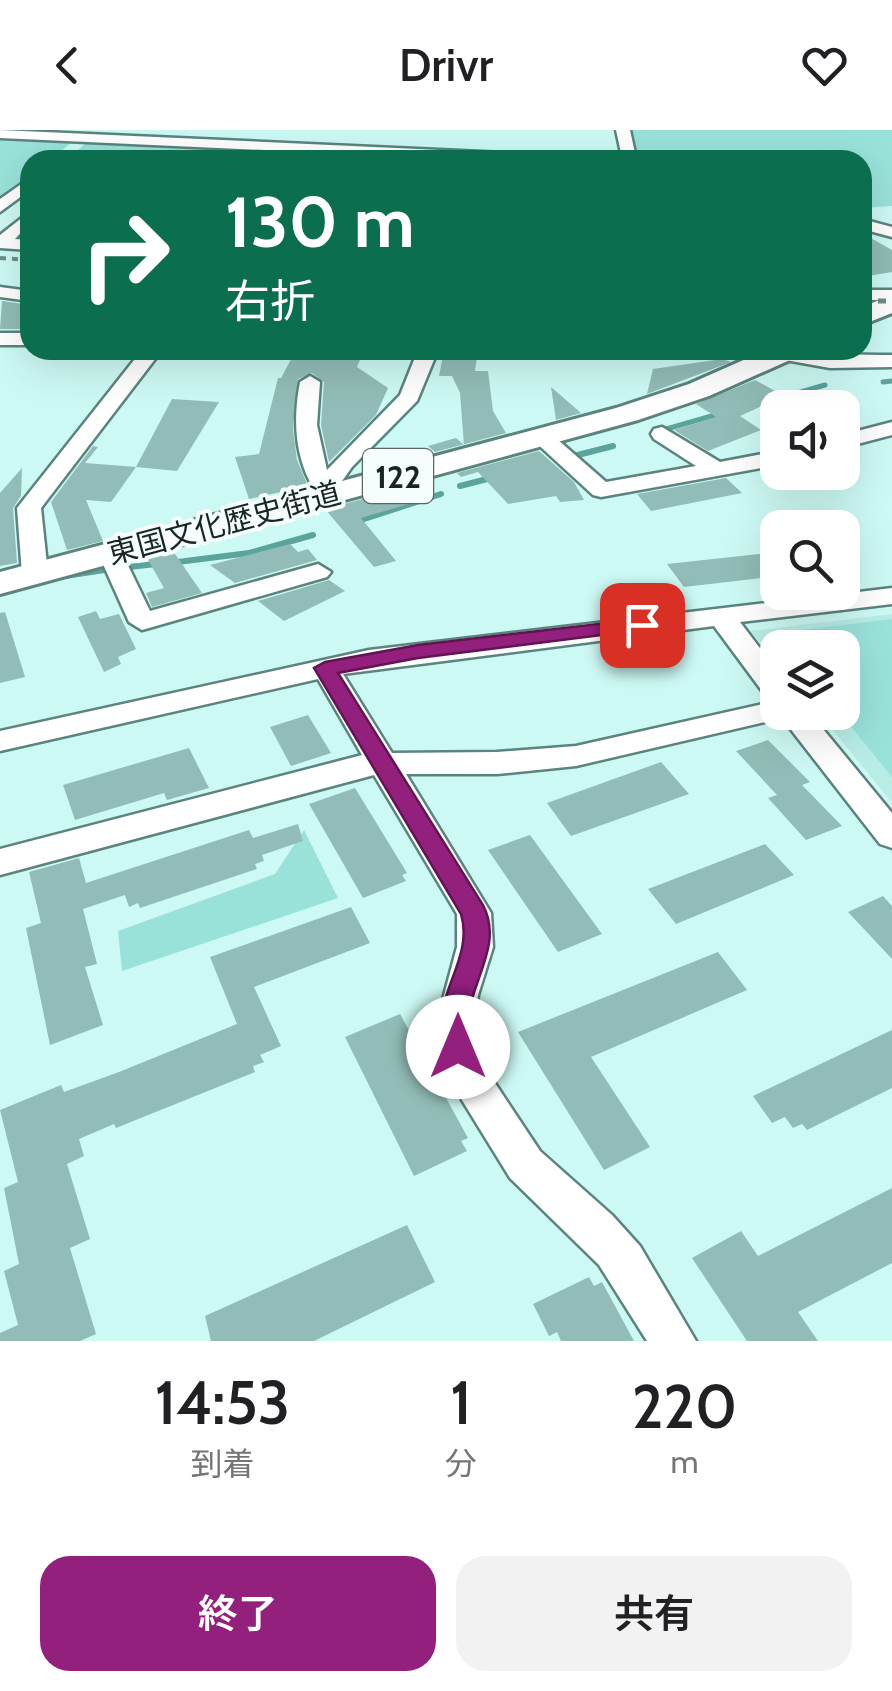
<!DOCTYPE html>
<html lang="ja">
<meta charset="utf-8">
<style>
:root{--surface:#fff;--page:#f2f2f2;--text:#202124;--muted:#757577;--accent:#94207e}
body{margin:0;font-family:Cabin,"Noto Sans JP",sans-serif;background:var(--page);color:var(--text);height:100vh;display:flex;flex-direction:column;font-size:38px;white-space:nowrap}
*{box-sizing:border-box;margin:0}
p{font-size:32px;color:var(--muted)}
.icon{flex:none;width:55px;height:55px;fill:none;stroke:currentColor;stroke-width:2;stroke-linecap:round;stroke-linejoin:round}
.map{position:relative;height:1211px;overflow:hidden}
.details{display:flex;flex-direction:column;background:var(--surface);flex:1}
.details>*{flex:none}
.banner{position:absolute;left:20px;top:20px;width:852px;height:210px;border-radius:30px;box-shadow:0 10px 40px #0002;background:#0b6e4f;color:#fff;overflow:hidden}
.controls{position:absolute;left:760px;top:260px;display:grid;gap:20px}
.controls a{display:grid;place-items:center;width:100px;height:100px;border-radius:20px;background:var(--surface);box-shadow:0 10px 40px #0002;font-size:50px}
.pin{position:absolute;display:grid;place-items:center;width:85px;height:85px;color:#fff;margin:-42px;border-radius:20px;box-shadow:0 5px 15px #0006}
.me{position:absolute;width:110px;margin:-55px;rotate:0deg;stroke-linejoin:round;filter:drop-shadow(0 0 8px #0008)}
.turn{display:flex;align-items:center;gap:35px;height:210px;padding:0 40px;font-size:45px}
.turn .icon{width:130px;height:130px;stroke-width:2.5}
.turn b{display:block;font-size:70px;line-height:85px}
.eta{display:flex;justify-content:space-evenly;align-items:center;height:170px;text-align:center}
.eta b{font-size:60px;font-weight:600;line-height:70px}
.button{display:flex;gap:20px;margin-top:auto;padding:20px 40px}
.button a{flex:1;height:115px;border-radius:30px;background:var(--accent);color:#fff;font-size:40px;font-weight:600;line-height:115px;text-align:center}
.button a+a{background:var(--page);color:var(--text)}
header{display:flex;justify-content:space-between;align-items:center;height:130px;padding:0 40px;background:var(--surface);font-size:45px;font-weight:600}
.map>svg:first-child{display:block}
.built{fill:#b8ede6}
.green{fill:#99e2da}
.lines{fill:none;stroke-linecap:round;stroke-linejoin:round}
.stream-far1{stroke:#5ba49c;stroke-width:5}
.stream{stroke:#5ba49c;stroke-width:6}
.building{fill:#92bcb7}
.minor-casing{stroke:#5b847f;stroke-width:5}
.highway-casing{stroke:#5b847f;stroke-width:6}
.minor{fill:#fff;fill-rule:evenodd}
.highway{fill:#fff;fill-rule:evenodd}
.rail-far1{stroke:#6f8d89;stroke-width:4;stroke-dasharray:6 6;stroke-linecap:butt}
.rail{stroke:#6f8d89;stroke-width:5;stroke-dasharray:8 8;stroke-linecap:butt}
.route{fill:#94207e;stroke:#601552;stroke-width:2.5}
.labels{text-anchor:middle;dominant-baseline:central;stroke-width:8;stroke-linejoin:round;paint-order:stroke}
.far-street-label{font-size:30px;fill:#162624;stroke:#f6fefd}
.shield{fill:#f6fefd;stroke:#596765;stroke-width:2.5}
.shield-label{font-size:32px;font-weight:bold;fill:#162624}
</style>
<header><svg class="icon" aria-label="back" viewBox="0 0 24 24"><path d="M15 5l-7 7 7 7"/></svg>Drivr<svg class="icon" aria-label="heart" viewBox="0 0 24 24"><path d="M12 20l-8-8c-3-5 5-10 8-4 3-6 11-1 8 4z"/></svg></header>
<div class="map">
<svg width="892" height="1211" viewBox="0 0 892 1211">
<rect width="100%" height="100%" fill="#cdf9f4"/>
<path class="built" d="M892,484V673L819,583L842,582V518H778L777,532L751,501Z"/>
<g class="green">
<path d="M631,0H892V76L863,78L862,30H632L636,23Z"/>
<path d="M0,9L72,12L50,30H30V47L0,72Z"/>
<path d="M87,12L489,30H67Z"/>
<path d="M892,489V647L840,583L842,518L788,517L776,503Z"/>
<path d="M304,700L338,768L122,841L118,801L275,744Z"/>
</g>
<g class="lines">
<g class="stream-far1">
<path d="M883,252L892,251"/>
<path d="M787,266L825,255"/>
<path d="M663,300L722,283"/>
</g>
<g class="stream">
<path d="M570,327L613,316"/>
<path d="M460,356L491,348"/>
<path d="M355,392L441,364"/>
<path d="M170,433L249,423L313,405"/>
<path d="M129,437L156,434"/>
<path d="M65,446L111,439"/>
</g>
</g>
<g class="building">
<path d="M862,103L892,120V142L862,147Z"/>
<path d="M2,171L30,175V199H0Z"/>
<path d="M296,220H364L357,237L388,258L376,285L329,332L321,295L324,252L312,243L298,249L293,299L297,330L308,356L249,369L235,327L259,324L278,248H281Z"/>
<path d="M443,225L477,227L475,241H488L493,281L506,303L435,322L428,316L456,308L464,315L460,263L452,246H439Z"/>
<path d="M722,229L731,232L647,264L653,239Z"/>
<path d="M755,250L784,266L740,286L761,300L708,321L674,300L716,287L696,274Z"/>
<path d="M551,257L581,283L556,290Z"/>
<path d="M172,269L219,272L177,341L136,337Z"/>
<path d="M93,316L98,317L85,333L136,337L111,372L86,370L103,411L67,420L51,372Z"/>
<path d="M539,321L574,352L584,370L560,372L556,366L508,374L478,342L461,347L457,343Z"/>
<path d="M22,338L21,366L13,378L17,433L0,436V363Z"/>
<path d="M726,348L742,363L651,381L637,364Z"/>
<path d="M401,359L416,372L361,388L396,431L374,437L325,379Z"/>
<path d="M290,414L298,422L308,419L317,430L235,453L210,435Z"/>
<path d="M173,421L202,463L152,477L146,463L164,458L147,428Z"/>
<path d="M778,422V446L684,457L667,434Z"/>
<path d="M329,450L345,461L284,491L258,471Z"/>
<path d="M96,481L100,489L119,484L136,519L118,527L121,534L104,542L78,487Z"/>
<path d="M5,482L25,547L0,553V483Z"/>
<path d="M308,585L331,623L291,636L270,597Z"/>
<path d="M768,610L810,652L802,655L842,696L806,710L768,668L777,665L736,621Z"/>
<path d="M189,618L209,658L167,670L164,663L75,690L63,655Z"/>
<path d="M661,632L689,664L571,706L547,673Z"/>
<path d="M355,658L407,743L402,745L406,751L363,768L309,674Z"/>
<path d="M298,694L303,711L262,725L264,731L255,734L257,739L140,778L138,773L129,777L125,765L83,779L97,834L85,837L103,895L50,915L26,798L41,793L29,742L79,728L86,753L249,700L253,708Z"/>
<path d="M530,705L602,804L558,822L488,720Z"/>
<path d="M765,714L794,745L676,794L648,759Z"/>
<path d="M883,766L892,776V829L848,782Z"/>
<path d="M351,777L370,813L254,857L281,916L260,925L264,932L253,936L255,942L116,998L114,994L79,1009L84,1026L67,1034L90,1109L70,1118L96,1204L80,1211H0V1203L18,1195L4,1141L19,1134L4,1058L18,1052L0,980L61,955L64,962L119,942L237,894L210,827Z"/>
<path d="M718,822L747,860L591,927L650,1017L604,1040L518,902Z"/>
<path d="M400,884L468,1008L461,1011L467,1021L414,1046L345,907Z"/>
<path d="M892,900V958L807,1000L802,994L793,998L785,987L772,993L753,966Z"/>
<path d="M892,1058V1133L798,1182L818,1211H747L692,1128L741,1101L758,1126Z"/>
<path d="M407,1095L435,1152L314,1211H211L205,1186Z"/>
<path d="M589,1147L594,1156L602,1152L634,1211H561L557,1202L549,1206L533,1174Z"/>
</g>
<g class="lines">
<g class="minor-casing">
<g id="minor">
<path d="M0,0L573,26L580,30H481L0,8Z"/>
<path d="M616,0H630L635,23L632,30H618L621,23Z"/>
<path d="M30,48V60L0,82V69Z"/>
<path d="M23,87L30,93L15,109L30,110V120L0,118V105Z"/>
<path d="M862,89L892,97V107L862,99Z"/>
<path d="M0,157L30,161V171L0,167Z"/>
<rect x="862" y="160" width="30" height="10"/>
<rect x="0" y="203" width="30" height="12"/>
<path d="M142,220H162L41,378L48,444L44,449H26L22,444L17,378Z"/>
<path d="M418,220H438L417,271L352,337L337,358L342,365L338,370H322C295,337 292,293 300,252L310,246L320,252L317,295L327,340L400,265Z"/>
<path d="M753,220C800,220 845,226 892,225V237L830,238L763,226Z"/>
<path d="M892,292V305L842,318V305Z"/>
<path d="M662,297L720,332L778,321V335L601,367L593,365L531,308L542,301L550,303L606,352L696,336L654,309L651,304L654,299Z"/>
<path d="M110,416L122,423L150,481L318,434L331,442L327,447L142,500L129,492L98,423Z"/>
<path d="M892,458V474L740,492L778,542V582H809L892,683V718L880,714L782,588L576,636L497,644H406L491,783L493,817L478,865L473,899L485,938L540,1021L612,1085L640,1116L696,1211H647L599,1135L510,1048L457,962L438,916L435,899L457,817V784L374,645L0,745V719L362,625L318,549L0,621V601L369,520ZM714,496L768,569L776,571L576,616L497,622L392,623L343,544Z"/>
</g>
</g>
<g class="highway-casing">
<g id="highway">
<path d="M892,165V183L862,195V177Z"/>
<path d="M766,220H803L799,226L709,266L638,290L0,464V442L616,278L689,254Z"/>
</g>
</g>
<use href="#minor" class="minor"/>
<use href="#highway" class="highway"/>
<path class="rail-far1" d="M0,128L30,130"/>
<path class="rail" d="M862,171H892"/>
</g>
<path class="route" d="M642,489L650,491V499L418,528L338,543L483,775C503,813 473,849 468,886C466,901 475,912 468,926L458,930L447,926C422,874 476,834 461,784L314,538L325,532L418,515Z"/>
<g class="labels">
<g class="far-street-label">
<text transform="translate(224 393) rotate(-15)">東国文化歴史街道</text>
</g>
<rect class="shield" x="363" y="319" width="70" height="54" rx="8"/>
<g class="shield-label">
<text x="398" y="346">122</text>
</g>
</g>
</svg>
<div class="controls">
<a><svg class="icon" aria-label="sound" viewBox="0 0 24 24"><path d="M4 9h4l5-4v14l-5-4H4zM17 9q2 3 0 6"/></svg></a>
<a><svg class="icon" aria-label="search" viewBox="0 0 24 24"><circle cx="10" cy="10" r="6"/><path d="M15 15l6 6"/></svg></a>
<a><svg class="icon" aria-label="layers" viewBox="0 0 24 24"><path d="M12 4l9 5-9 5-9-5zM3 14l9 5 9-5"/></svg></a>
</div>
<div class="pin" style="left:642px;top:495px;background:#d93025"><svg class="icon" aria-label="arrive" viewBox="0 0 24 24"><path d="M6 21V4h12l-3 4 3 4H6"/></svg></div>
<svg class="me" style="left:458px;top:917px" viewBox="-20 -20 40 40"><circle r="19" fill="#fff"/><path d="M0-13L10 11 0 6-10 11z" fill="#94207e"/></svg>
<div class="banner">
<div class="turn"><svg class="icon" aria-label="right" viewBox="0 0 24 24"><path d="M7 20v-9h11M14 6l5 5-5 5"/></svg><div><b>130 m</b>右折</div></div>
</div>
</div>
<section class="details">
<div class="eta">
<div><b>14:53</b><p>到着</p></div>
<div><b>1</b><p>分</p></div>
<div><b>220</b><p>m</p></div>
</div>
<div class="button"><a>終了</a><a>共有</a></div>
</section>
